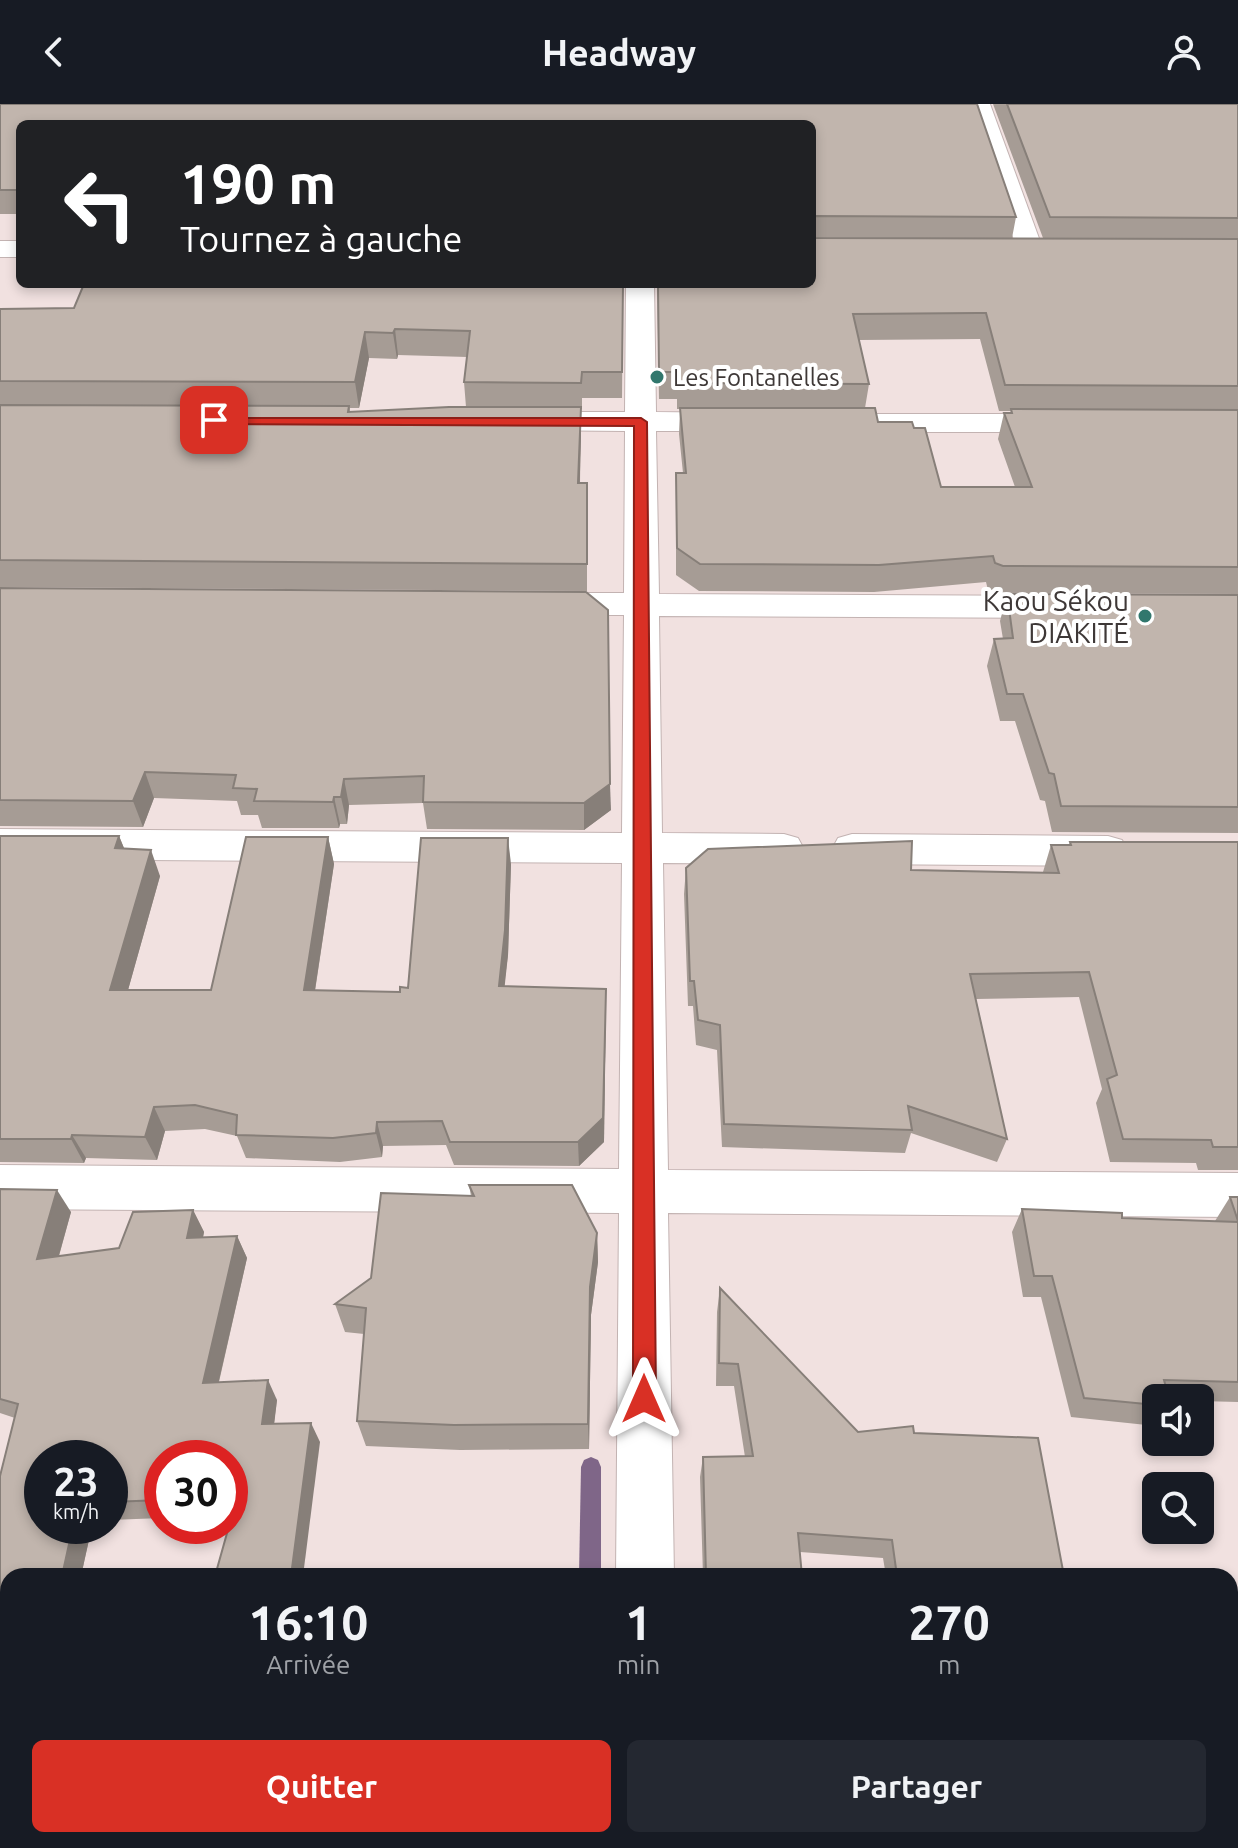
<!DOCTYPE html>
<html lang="fr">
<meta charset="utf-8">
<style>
:root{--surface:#171b24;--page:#242831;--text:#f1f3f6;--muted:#9ea1a6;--accent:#d93025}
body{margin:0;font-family:Ubuntu,sans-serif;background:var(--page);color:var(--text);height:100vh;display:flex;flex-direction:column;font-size:30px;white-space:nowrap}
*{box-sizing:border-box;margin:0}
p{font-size:26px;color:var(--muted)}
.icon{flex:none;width:44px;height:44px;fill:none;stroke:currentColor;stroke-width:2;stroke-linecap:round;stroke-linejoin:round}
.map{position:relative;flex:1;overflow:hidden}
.side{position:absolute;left:0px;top:1464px;width:1238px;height:280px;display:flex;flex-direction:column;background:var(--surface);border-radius:24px 24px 0 0;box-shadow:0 4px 12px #0003}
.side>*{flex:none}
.guide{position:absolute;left:16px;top:16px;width:800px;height:168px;border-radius:12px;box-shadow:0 4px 12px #0003;background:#202124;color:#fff;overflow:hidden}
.fabs{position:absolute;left:1142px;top:1280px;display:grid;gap:16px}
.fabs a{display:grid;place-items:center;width:72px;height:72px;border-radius:12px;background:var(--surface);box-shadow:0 4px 12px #0003;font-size:40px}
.speed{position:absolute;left:24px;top:1336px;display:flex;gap:16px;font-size:40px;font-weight:700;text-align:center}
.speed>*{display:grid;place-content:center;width:104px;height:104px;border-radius:50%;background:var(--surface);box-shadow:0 4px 12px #0003;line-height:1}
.speed small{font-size:20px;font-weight:400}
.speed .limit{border:12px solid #d22;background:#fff;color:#111}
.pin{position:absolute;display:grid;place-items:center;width:68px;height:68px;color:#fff;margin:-34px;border-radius:16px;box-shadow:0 4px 12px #0006}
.me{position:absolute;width:88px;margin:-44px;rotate:0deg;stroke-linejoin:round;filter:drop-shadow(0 0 6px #0008)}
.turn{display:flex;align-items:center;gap:28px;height:168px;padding:0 32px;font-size:36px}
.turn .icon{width:104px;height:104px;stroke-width:2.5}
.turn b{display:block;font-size:56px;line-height:68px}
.eta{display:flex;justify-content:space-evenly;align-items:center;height:136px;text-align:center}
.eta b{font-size:48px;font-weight:700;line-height:56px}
.cta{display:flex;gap:16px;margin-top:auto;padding:16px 32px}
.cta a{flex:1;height:92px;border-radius:12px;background:var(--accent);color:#fff;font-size:32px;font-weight:700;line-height:92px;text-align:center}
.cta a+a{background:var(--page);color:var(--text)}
header{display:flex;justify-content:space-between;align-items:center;height:104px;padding:0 32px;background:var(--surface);font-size:36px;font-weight:700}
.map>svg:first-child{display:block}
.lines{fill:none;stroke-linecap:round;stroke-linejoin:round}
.stream{fill:#7f6688;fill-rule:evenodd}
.street-casing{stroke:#c3b3b2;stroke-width:2}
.street{fill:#fff;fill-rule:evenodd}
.wall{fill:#a69c95;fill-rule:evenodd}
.shaded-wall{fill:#877f79}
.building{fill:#c1b5ad;stroke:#877f79;stroke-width:2}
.route{fill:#d93025;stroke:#8d1f18;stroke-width:2}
.poi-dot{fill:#31776d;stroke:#fff;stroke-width:3}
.labels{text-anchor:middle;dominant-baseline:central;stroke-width:8;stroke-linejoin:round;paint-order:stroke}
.far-poi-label{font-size:24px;fill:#3e3837;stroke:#fff;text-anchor:start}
.poi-label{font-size:28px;fill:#3e3837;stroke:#fff;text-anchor:end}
</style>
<header><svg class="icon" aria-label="back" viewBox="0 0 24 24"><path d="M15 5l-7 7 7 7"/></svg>Headway<svg class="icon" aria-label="person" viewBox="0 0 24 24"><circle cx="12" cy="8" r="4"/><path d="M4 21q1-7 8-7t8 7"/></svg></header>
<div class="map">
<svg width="1238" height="1744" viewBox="0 0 1238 1744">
<rect width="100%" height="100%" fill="#f1e1e0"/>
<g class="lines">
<g class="stream">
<path d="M591,1353L598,1356L601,1363V1472H579L581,1363L584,1356Z"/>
<rect x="0" y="1707" width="8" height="24"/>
</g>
<g class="street-casing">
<g id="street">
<path d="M968,0H990L1044,148L1040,154H1022L1018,148Z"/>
<rect x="0" y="137" width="20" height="16"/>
<path d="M626,180H654L656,308L740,309L751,312L755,318L751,324L740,327H656L659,490L1062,492L1074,495L1080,503L1074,511L1062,514L659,512L662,729L784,730L798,734L804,745L798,756L784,760L663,759L668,1066L1238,1069V1113L668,1109L674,1472H616L619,1109L0,1105V1061L619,1065L622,759L0,755V725L622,729L624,511H542L530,508L524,500L530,492L542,489H624L625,327L520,326L509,323L505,317L509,311L520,308H625Z"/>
<path d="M852,310H1060L1071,312L1075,319L1071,326L1060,328H852L841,326L837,319L841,312Z"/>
<path d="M852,730L1108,732L1122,736L1128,747L1122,758L1108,762L852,760L838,756L832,745L838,734Z"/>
<path d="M614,1736H678L679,1744H613Z"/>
</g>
</g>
<use href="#street" class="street"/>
</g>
<g class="wall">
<path d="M0,0L1016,113L1012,134H1043L993,0H1238V490L996,489L988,486L986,478L874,488L699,487L676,471V369H683L679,330L680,305H677V295H659L657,180H812L20,20V110H0ZM980,235L999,307H1011L1010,309H1004L998,335L1015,383H941L914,324L878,318L865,304L869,280L859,236Z"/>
<path d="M623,180L622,294H582V305H581L580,379H587V487L0,483V205L74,204ZM398,251L467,253L464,278L466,303L350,308V304H359L369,254L397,255Z"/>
<path d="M0,484L611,706L584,726L427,725L423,699L349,701L347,720H340L339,724H262L258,711H241L237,697L154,694L143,723L0,722Z"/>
<path d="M1007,490L1238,491V729L1052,728L1045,697L1040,696L1015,617H1000L987,562L994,535H1003L1000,517Z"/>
<path d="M0,732H119L124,744L160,772L128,886H211L328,733L334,760L315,887L400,888L408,884L511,760L508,851L504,882L606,885L604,1038L579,1062L454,1061L446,1041L383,1042L382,1053L340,1058L246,1054L237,1032L205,1025L165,1027L157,1056L86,1054L84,1059L0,1058Z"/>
<path d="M1070,738H1238V1066H1198L1196,1059L1110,1058L1096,999L1102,985L1079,893L976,895L1007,1035L997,1058L911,1029L905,1049L722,1043L717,946L696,941L693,902H688L684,790L686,764L1043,768L1051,741H1069Z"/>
<path d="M469,1081L597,1129L598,1158L591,1211L589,1345L460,1346L366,1342L357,1317L364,1230L345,1228L335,1200L371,1174L471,1092Z"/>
<path d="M0,1085L71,1108L59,1152L119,1144L193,1106L204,1128L203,1134L237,1132L247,1154L219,1278L277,1296L274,1319L320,1338L232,1411H230V1354H162V1414L110,1416V1354H42L92,1422L81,1472H8V1674L0,1675V1372L15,1314L0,1309Z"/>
<path d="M1230,1093H1238V1298L1200,1297V1294H1156V1322L1071,1313L1041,1193H1023L1012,1128L1022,1105L1122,1114L1215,1117Z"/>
<path d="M720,1184L858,1328L914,1329L1064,1472H886L883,1454L800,1448L802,1472H703L700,1373L703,1353H745L734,1282H716L717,1208Z"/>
</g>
<g class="shaded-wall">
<path d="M815,112L812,137V115Z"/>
<path d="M395,225L398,251L397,255L393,229Z"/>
<path d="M365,228L369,254L359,304L355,278Z"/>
<path d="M581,303V330L579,406L578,379Z"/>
<path d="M145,668L154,694L143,723L133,697Z"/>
<path d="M344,675L349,701L347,720L341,693Z"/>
<path d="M610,680L611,706L584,726V699Z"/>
<path d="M334,693L340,720L339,724L333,698Z"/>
<path d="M119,732L130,759L115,744Z"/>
<path d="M328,733L334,760L311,912L304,886Z"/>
<path d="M508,734L511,760L508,851L502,907L499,882Z"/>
<path d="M151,746L160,772L121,911L110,886Z"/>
<path d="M606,885L604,1038L579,1062L578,1038Z"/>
<path d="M154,1003L165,1027L157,1056L145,1033Z"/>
<path d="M377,1018L383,1042L382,1053L376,1029Z"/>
<path d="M72,1031L86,1054L84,1059L71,1035Z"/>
<path d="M57,1086L71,1108L52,1176L37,1155Z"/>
<path d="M193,1106L204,1128L198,1156L187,1134Z"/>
<path d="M597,1129L598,1158L591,1211L589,1345L588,1320L590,1183Z"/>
<path d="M237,1132L247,1154L214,1298L203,1279Z"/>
<path d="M268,1276L277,1296L272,1338L262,1320Z"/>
<path d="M311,1319L320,1338L303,1472H291Z"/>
<path d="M73,1422H92L81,1472H62Z"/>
</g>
<g class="building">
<path d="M0,0H977L1016,113L815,112L812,115V20H20V86H0Z"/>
<path d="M1007,0H1238V114L1050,113Z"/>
<path d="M812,131L815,134L1238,135V282L1005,281L986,209H977L853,210L869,280L678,279L677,268H659L658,180H812Z"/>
<path d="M84,180H623L622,268H582L581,279L464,278L470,227L395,225L393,229L365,228L355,278L0,277V205L74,204Z"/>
<path d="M0,301L349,302L348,308L449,303H581L578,379H587V460L0,456Z"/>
<path d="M680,304H875L878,318H912L914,324H925L941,383H1032L1004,309H1012L1011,305L1238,306V463L1003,462L995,459L993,452L879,461L700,460L677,444L676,369H686Z"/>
<path d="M0,484L586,488L608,506L610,680L584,699L423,698L424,672L344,675L341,693H334L333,698L254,697L257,685L233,684L236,671L145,668L133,697L0,696Z"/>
<path d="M1007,490L1238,491V703L1061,702L1054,670L1049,669L1023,590H1007L994,535L1013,534Z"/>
<path d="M0,732H119L115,744L151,746L110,886H211L246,733H328L304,886L400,888V883L408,884L421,734H508L505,826L499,882L606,885L603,1014L578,1038H450L442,1017L377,1018L376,1029L333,1034L236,1031L237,1011L195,1001L154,1003L145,1033L72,1031L71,1035H0Z"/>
<path d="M912,737L911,766L1059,769L1051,741H1071L1070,738H1238V1043H1213L1211,1036L1123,1035L1107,975L1117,971L1089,868L970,870L1007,1035L908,1002L912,1026L724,1020L720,921L698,916L694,877H690L686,764L708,745Z"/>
<path d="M469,1081H572L597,1129L590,1183L588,1320L454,1321L357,1317L366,1204L335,1200L371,1174L381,1089L474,1092Z"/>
<path d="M0,1085L57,1086L37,1155L119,1144L133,1108L193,1106L187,1134L237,1132L203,1279L268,1276L262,1320L311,1319L291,1472H215L229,1422H230V1417L236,1393H230V1354H162V1396L110,1398V1354H42V1422H73L62,1472H8V1664H0V1372L18,1300L0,1295Z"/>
<path d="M1230,1093H1238V1117Z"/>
<path d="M1022,1105L1122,1109V1114L1238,1118V1278L1164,1276L1169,1294H1156V1301L1084,1294L1052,1172H1034Z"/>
<path d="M720,1184L858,1328L913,1322L914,1329L1038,1334L1064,1472H897L892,1436L798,1429L802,1472H706L703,1353L753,1352L738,1260L719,1259Z"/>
</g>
<path class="route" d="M209,314H641L647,318L656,1295L652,1302L644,1305L636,1302L633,1295L634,322L214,320L209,319Z"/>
<g class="poi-dot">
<circle cx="657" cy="273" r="8"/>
<circle cx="1145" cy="512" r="8"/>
</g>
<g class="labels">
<g class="far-poi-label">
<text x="673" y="273">Les Fontanelles</text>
</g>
<g class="poi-label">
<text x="1129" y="496">Kaou Sékou<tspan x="1129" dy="32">DIAKITÉ</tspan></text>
</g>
</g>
</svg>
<div class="fabs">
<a><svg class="icon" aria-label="sound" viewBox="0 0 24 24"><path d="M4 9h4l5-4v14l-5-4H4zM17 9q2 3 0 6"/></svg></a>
<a><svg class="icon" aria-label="search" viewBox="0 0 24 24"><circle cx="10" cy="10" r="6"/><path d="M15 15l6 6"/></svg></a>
</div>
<div class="speed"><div>23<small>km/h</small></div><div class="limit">30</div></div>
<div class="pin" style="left:214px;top:316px;background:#d93025"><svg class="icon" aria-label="arrive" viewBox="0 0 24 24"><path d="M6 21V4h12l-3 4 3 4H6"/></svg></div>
<svg class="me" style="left:644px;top:1295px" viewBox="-20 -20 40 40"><path d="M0-17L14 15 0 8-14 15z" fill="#d93025" stroke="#fff" stroke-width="4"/></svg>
<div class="guide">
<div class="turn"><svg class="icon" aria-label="left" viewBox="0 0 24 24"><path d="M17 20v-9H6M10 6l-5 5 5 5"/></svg><div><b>190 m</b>Tournez à gauche</div></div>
</div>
<section class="side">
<div class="eta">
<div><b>16:10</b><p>Arrivée</p></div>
<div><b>1</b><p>min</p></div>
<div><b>270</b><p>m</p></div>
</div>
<div class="cta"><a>Quitter</a><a>Partager</a></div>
</section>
</div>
